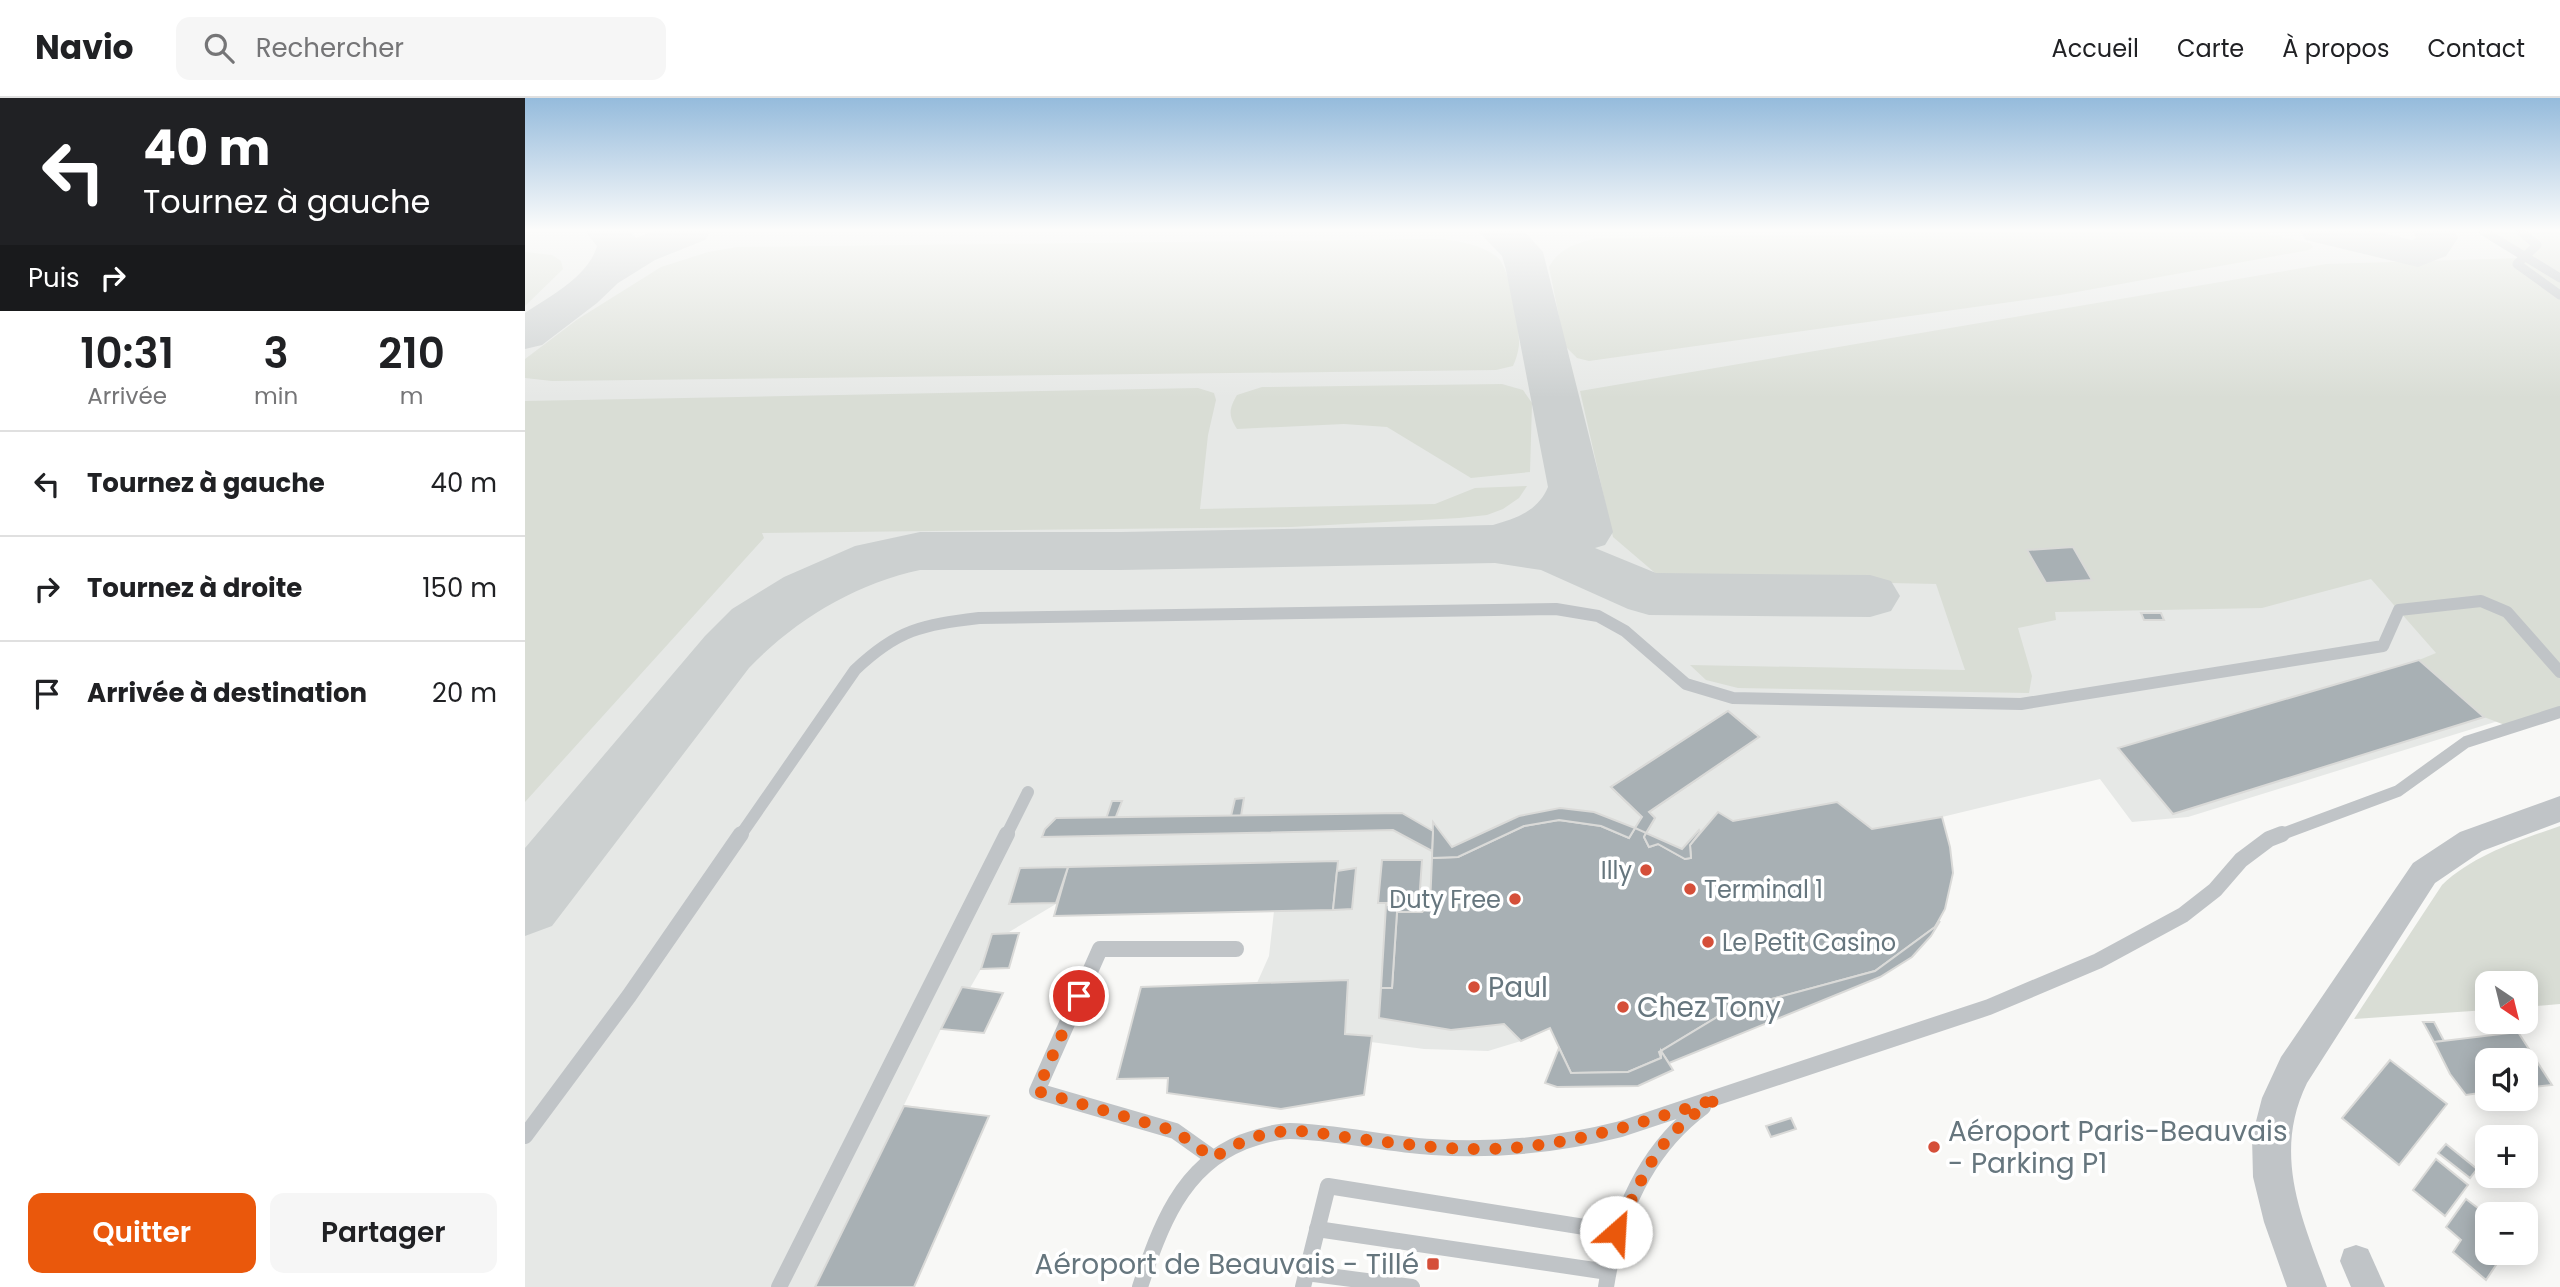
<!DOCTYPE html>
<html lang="fr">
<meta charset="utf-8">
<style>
:root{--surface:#fff;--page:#f6f6f6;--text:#202124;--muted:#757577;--line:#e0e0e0;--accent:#ea580c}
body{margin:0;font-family:Poppins,sans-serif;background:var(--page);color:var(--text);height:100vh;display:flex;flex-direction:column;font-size:26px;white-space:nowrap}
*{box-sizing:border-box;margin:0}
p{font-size:23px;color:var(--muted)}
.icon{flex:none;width:38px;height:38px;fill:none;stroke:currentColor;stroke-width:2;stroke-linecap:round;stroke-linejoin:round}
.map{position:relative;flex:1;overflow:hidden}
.panel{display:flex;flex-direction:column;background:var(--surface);width:525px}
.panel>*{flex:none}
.guide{background:#202124;color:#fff;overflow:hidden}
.needle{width:46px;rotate:145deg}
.buttons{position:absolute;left:1950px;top:873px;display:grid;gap:14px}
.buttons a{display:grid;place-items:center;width:63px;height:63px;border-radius:14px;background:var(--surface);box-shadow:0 4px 18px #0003;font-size:35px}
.pin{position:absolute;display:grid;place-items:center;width:60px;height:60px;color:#fff;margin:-30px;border:4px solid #fff;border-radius:50%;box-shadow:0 2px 7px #0007}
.me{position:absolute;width:77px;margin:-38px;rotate:26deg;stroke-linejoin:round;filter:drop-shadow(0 0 5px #0008)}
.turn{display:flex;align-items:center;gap:24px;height:147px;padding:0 28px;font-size:32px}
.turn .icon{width:91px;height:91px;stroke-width:2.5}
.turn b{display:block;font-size:49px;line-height:60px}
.then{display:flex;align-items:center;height:66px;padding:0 28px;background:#0003;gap:14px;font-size:26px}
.eta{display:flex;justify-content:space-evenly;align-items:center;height:119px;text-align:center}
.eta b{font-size:42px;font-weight:600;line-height:49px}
.button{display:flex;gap:14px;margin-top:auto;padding:14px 28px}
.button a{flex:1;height:80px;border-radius:14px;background:var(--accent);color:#fff;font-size:28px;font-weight:600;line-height:80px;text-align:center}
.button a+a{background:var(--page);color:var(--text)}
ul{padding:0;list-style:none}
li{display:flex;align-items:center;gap:21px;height:105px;padding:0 28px;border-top:2px solid var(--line)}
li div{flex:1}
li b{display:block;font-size:26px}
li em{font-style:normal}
header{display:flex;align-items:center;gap:42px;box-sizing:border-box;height:98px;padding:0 35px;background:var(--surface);border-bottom:2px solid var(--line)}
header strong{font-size:33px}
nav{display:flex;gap:38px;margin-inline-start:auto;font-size:24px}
.search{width:490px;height:63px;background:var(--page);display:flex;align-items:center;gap:18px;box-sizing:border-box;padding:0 24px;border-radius:14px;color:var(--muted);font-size:26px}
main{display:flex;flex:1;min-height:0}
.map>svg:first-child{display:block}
.built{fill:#e6e8e6}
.green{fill:#d9ddd5}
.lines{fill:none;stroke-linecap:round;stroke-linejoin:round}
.taxiway{fill:#ccd0d0;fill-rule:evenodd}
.building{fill:#a8b0b4;stroke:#dadad8;stroke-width:2}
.service-far2{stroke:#c0c4c7;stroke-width:9}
.service-far1{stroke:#c0c4c7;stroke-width:12}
.service{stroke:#c0c4c7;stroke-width:16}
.minor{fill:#c0c4c7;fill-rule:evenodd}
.tertiary{fill:#c0c4c7;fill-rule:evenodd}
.route{stroke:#ea580c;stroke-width:12;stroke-dasharray:0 21.6}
.poi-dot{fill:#d54f39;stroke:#fff;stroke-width:2.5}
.labels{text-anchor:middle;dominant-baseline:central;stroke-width:7;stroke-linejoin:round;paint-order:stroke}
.poi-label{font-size:24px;fill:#66767e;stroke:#fff;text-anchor:end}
.near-poi-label{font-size:28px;fill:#66767e;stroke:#fff;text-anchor:start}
</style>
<header>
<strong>Navio</strong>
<div class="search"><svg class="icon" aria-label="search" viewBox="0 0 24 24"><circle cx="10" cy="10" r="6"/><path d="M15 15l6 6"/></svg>Rechercher</div>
<nav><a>Accueil</a><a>Carte</a><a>À propos</a><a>Contact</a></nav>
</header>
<main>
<section class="panel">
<div class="guide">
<div class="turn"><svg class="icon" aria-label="left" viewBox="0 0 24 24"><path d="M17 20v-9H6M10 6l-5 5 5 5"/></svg><div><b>40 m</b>Tournez à gauche</div></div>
<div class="then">Puis<svg class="icon" aria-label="right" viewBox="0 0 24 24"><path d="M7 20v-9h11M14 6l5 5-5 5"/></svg></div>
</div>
<div class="eta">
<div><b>10:31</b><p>Arrivée</p></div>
<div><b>3</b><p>min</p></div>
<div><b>210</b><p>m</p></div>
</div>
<ul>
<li><svg class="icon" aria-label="left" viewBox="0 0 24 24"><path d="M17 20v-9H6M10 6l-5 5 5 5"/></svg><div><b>Tournez à gauche</b></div><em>40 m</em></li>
<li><svg class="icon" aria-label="right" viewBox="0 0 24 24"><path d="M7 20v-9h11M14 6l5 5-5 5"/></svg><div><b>Tournez à droite</b></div><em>150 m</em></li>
<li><svg class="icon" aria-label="arrive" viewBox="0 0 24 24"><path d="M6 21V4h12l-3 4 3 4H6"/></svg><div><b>Arrivée à destination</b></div><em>20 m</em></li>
</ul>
<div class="button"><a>Quitter</a><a>Partager</a></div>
</section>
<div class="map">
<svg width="2035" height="1189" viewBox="0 0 2035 1189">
<rect width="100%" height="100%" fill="#f8f8f6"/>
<path class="built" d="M0,133H2035L1986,619L1663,719L1607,724L1575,681L1417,719L1425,749L1428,775L1420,811L1411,831L1387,859L1355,879L1144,965L1148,972L1113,988L1032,989L1020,985L1034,950L1025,931L996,943L963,953L899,951L823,941L736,902L732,885L744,858L749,813L529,818L531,806L484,834L494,835L484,870L456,871L445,890L461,893L441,932L416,931L379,1007L464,1018L389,1189H0Z"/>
<g class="green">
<path d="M1556,133H1729L1785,145L1788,149L1784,152L1535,197L1064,263L1052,260L1040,248L1024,169C1034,150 1052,145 1072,140Z"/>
<path d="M1968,133H2035V610L1985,629L1959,619L1894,562L1911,555L1846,481L1737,510L1530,514L1531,522L1493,530L1507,578L1504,595L1213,590L1181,582L1165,567L1440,572L1411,486L1136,480L1088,439L1055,293L1801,166L1998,160Z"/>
<path d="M916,141C934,143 958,147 972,159C985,169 995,230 994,247C993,255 991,261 988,268L971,272L27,283L0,280V261L53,221L136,169L183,154L212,149Z"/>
<path d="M0,154L27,157L36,163L38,171L0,208Z"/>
<path d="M977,286L998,292L1007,305L1005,374L946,380L862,329L819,326L712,331C703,317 704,311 712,297L737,289Z"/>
<path d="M673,290L689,295L691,302L683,337L675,411L910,406L950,390L1002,388L994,400L978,411L962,417L934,420L766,429L237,435L239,440L0,704V303Z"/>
<path d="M2035,728V906L2000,909V886H1962V912L1829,921L1917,787C1948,757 1995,742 2035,728Z"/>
</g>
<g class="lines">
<g class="taxiway">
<path d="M60,133H105L111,140L128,133H186L180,142L130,162L93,185L72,205L17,247L0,251V215C24,199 64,178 72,148Z"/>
<path d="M953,133H999L1018,154L1088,434L1080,447L1070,450L1131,475L1345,477L1366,483L1375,498L1366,513L1345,519L1124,517L1103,511L1016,472L970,465L596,472H395C330,486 270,522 224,570L27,828L0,838V750L180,538L207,511L259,479L330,448L395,434H596L968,427C992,420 1013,413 1023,389L981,172L977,158Z"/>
<path d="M1775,133H1850L1887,142L1891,140L1888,133H1930L1933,140L1921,158L1893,169L1781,142Z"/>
</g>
</g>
<g class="building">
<path d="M1548,449L1567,482L1521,485L1502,452Z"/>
<path d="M1616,515H1636L1639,522H1619Z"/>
<path d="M1894,562L1959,619L1648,716L1593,650Z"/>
<path d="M1203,613L1234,639L1124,714L1130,720L1119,739L1124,749L1133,746L1160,761L1166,760L1165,747L1193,714L1208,723L1312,704L1347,731L1417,719L1425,749L1428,775L1420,811L1410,829L1350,873L1202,913L1134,954L1136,960L1103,974L1046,975L1025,930L996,943L979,926L926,932L854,920L856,890H867L872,814H897L905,807L907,760L933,759L999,728L1034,722L1076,728L1104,740L1117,719L1086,689Z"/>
<path d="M1203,613L1234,639L1124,714L1130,720L1121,735L1110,730L1117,719L1086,689Z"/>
<path d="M719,700L716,718H706L710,701Z"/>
<path d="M587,703H597L590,721H581Z"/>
<path d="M1035,710L1069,714L1110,730L1104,740L1076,728L1034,722L999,728L933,759L907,760L908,724L927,749L994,718Z"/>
<path d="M877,715L908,733L907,753L868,732L517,739L520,731L531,720Z"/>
<path d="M1174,732L1175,734L1165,747L1166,760L1160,761L1133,746L1124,749L1119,739L1121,735L1157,751Z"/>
<path d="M857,762H897L894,805H853Z"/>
<path d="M813,763L808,812L529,818L543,769Z"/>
<path d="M543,769L531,805L484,806L495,770Z"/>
<path d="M831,770L827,811L808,812L812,773Z"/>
<path d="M861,807H905L897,814H872L867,890H856Z"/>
<path d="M1415,823L1406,838L1387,859L1355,879L1144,965L1136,953L1202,913L1350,873L1410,829Z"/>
<path d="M494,835L484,870L456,871L467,836Z"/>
<path d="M823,882L820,936L847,938L839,997L756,1011L642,995L643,980L592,981L616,889Z"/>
<path d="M437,889L478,895L459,935L416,931Z"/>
<path d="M1898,924H1909L1919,943L1909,944Z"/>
<path d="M1993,934L2027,987L2000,990V962H1962V994L1941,997L1925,976L1909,944Z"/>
<path d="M1034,950L1046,975L1103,974L1136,960V953L1148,972L1113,988L1032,989L1020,985Z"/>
<path d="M1865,962L1922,1006L1874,1067L1817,1020Z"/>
<path d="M379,1008L464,1018L389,1189H290Z"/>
<path d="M1266,1020L1271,1031L1246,1039L1241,1028Z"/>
<path d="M1921,1046L1952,1071L1945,1080L1913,1055Z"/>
<path d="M1911,1061L1943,1087L1920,1118L1888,1092Z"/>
<path d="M1941,1101L1962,1117V1155H1979L1961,1182L1928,1154L1936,1142L1921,1129Z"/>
</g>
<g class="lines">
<g class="service-far2">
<path d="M1958,133L2035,180"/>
<path d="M1995,133L2012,147L1992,166L2035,197"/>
</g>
<g class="service-far1">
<path d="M215,738L330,572C373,531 397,527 454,520L1031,511L1073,518L1100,533L1161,586L1208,600L1496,606L1858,548L1874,512L1956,503L1982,514L2035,574"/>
<path d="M481,738L503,694"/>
<path d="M1752,738L1873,693L1941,644L2035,614"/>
</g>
<g class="service">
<path d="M0,1038L104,898L216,736"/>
<path d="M688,1060L650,1033L512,993L575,851H711"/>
<path d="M792,1131L1083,1174"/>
<path d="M781,1175L887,1189"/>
<path d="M254,1189L482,736"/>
<path d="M615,1189C635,1129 656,1069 718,1044C732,1039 750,1033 765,1033C812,1034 860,1046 907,1049C971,1053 1034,1047 1096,1031L1464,909L1573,863L1658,817L1690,792L1716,762L1744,741L1757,736"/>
<path d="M778,1189L803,1088L1091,1134"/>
<path d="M1081,1189C1092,1119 1120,1052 1178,1009"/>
</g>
<path class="minor" d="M1831,1147L1843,1151L1860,1189H1826L1815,1163L1819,1151Z"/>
<path class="tertiary" d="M2035,698V724L1957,753L1910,785L1782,985C1747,1057 1777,1120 1802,1189H1762L1739,1124L1728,1079L1727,1039L1737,1000L1756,959L1888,765L1935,734Z"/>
</g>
<linearGradient id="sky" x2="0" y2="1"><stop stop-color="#95bbdc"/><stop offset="0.44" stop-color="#fcfcfb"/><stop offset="1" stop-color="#fcfcfb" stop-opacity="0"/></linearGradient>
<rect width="2035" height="300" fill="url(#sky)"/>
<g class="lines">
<path class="route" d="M554,898L512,993L650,1033L688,1060C706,1049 725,1038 747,1035C773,1030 800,1036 826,1040C873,1045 918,1052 965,1051C1045,1049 1119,1024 1194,1000C1132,1035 1121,1074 1091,1134"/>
</g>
<g class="poi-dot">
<circle cx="1121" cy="772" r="7"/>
<circle cx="1165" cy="791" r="7"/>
<circle cx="990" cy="801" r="7"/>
<circle cx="1183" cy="844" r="7"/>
<circle cx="949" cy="889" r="7"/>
<circle cx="1098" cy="909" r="7"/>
<circle cx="1409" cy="1049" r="7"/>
<rect x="901" y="1159" width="14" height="14" rx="3.5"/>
</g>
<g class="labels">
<g class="poi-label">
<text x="1107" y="772">Illy</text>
<text x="1179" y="791" text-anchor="start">Terminal 1</text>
<text x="976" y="801">Duty Free</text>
<text x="1197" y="844" text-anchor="start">Le Petit Casino</text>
</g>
<g class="near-poi-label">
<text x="963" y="889">Paul</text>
<text x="1112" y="909">Chez Tony</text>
<text x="1423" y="1033">Aéroport Paris-Beauvais<tspan x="1423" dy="32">- Parking P1</tspan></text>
<text x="894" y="1166" text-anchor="end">Aéroport de Beauvais - Tillé</text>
</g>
</g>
</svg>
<div class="buttons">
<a><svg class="needle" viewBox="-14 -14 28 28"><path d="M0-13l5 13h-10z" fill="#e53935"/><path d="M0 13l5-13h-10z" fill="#757577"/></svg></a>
<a><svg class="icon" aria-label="sound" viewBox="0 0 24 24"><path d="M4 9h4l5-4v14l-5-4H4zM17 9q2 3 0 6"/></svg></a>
<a>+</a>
<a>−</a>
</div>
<div class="pin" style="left:554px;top:898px;background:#d93025"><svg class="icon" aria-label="arrive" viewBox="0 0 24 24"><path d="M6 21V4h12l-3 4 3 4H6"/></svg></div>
<svg class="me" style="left:1091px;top:1134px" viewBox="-20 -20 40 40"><circle r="19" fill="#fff"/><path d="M0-13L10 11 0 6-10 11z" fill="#ea580c"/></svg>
</div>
</main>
